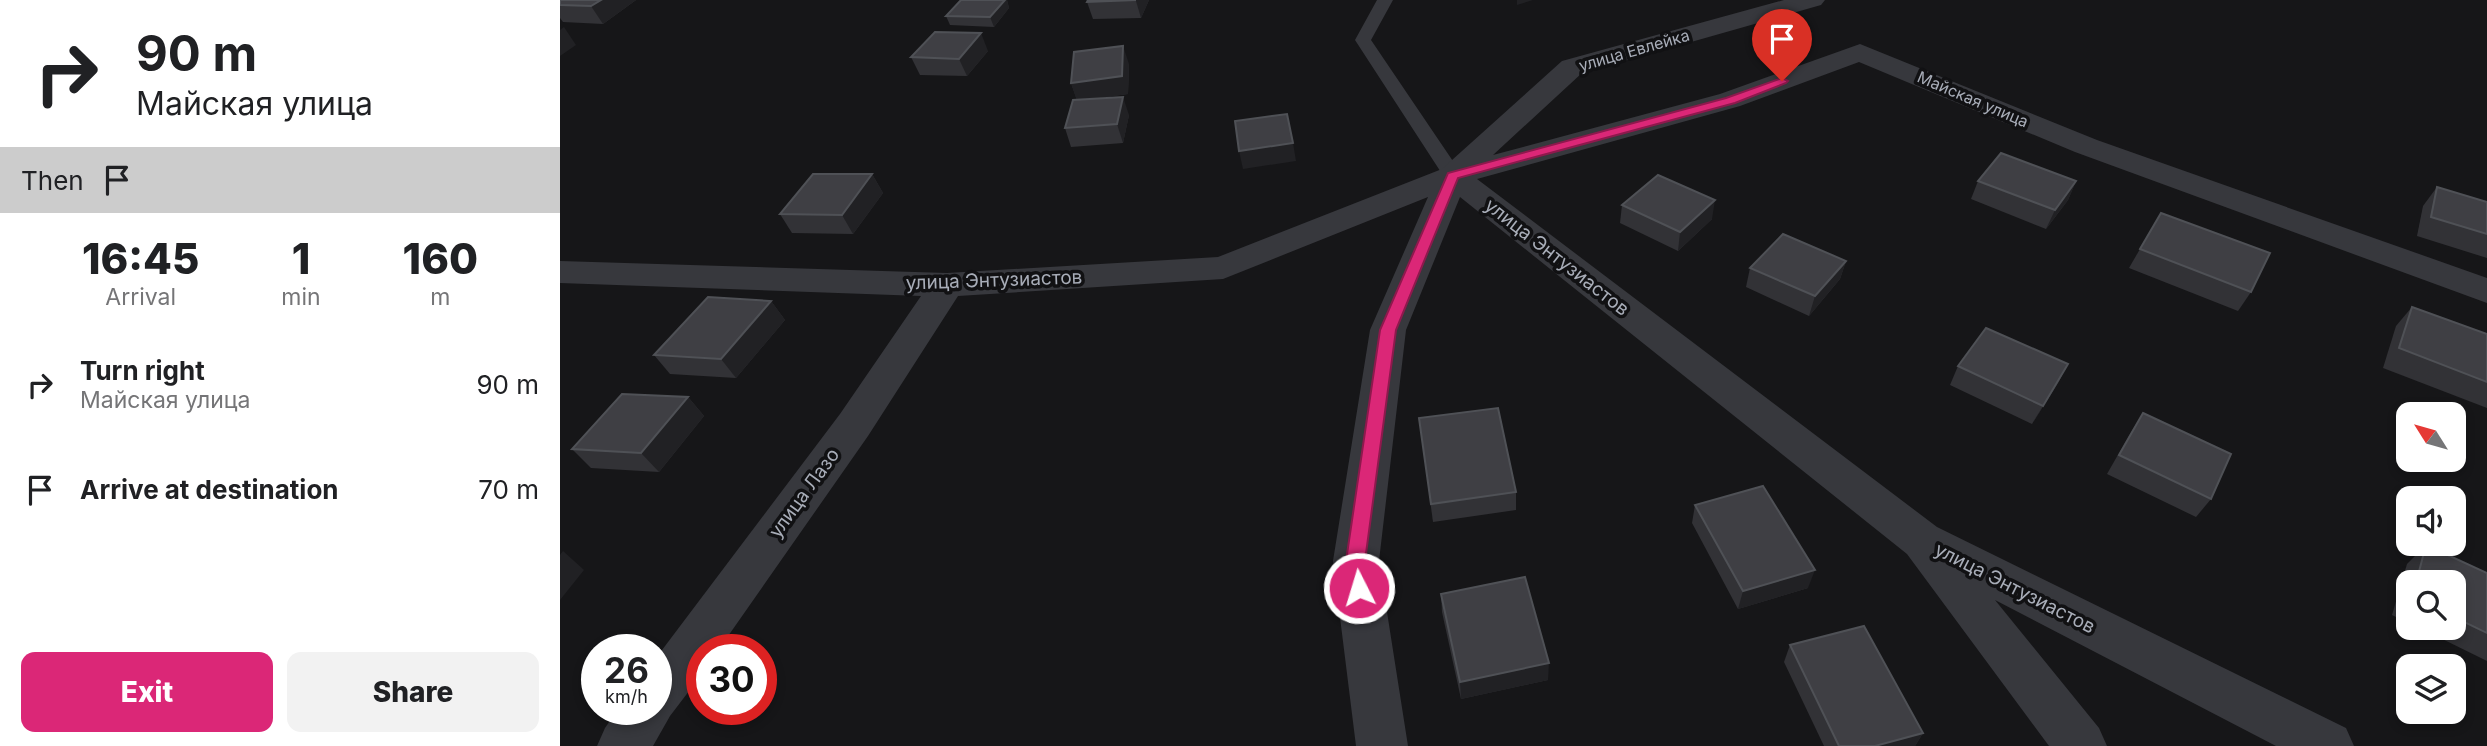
<!DOCTYPE html>
<meta charset="utf-8">
<style>
:root{--surface:#fff;--page:#f2f2f2;--text:#202124;--muted:#757577;--accent:#db2777}
body{margin:0;font-family:Inter,sans-serif;background:var(--page);color:var(--text);height:100vh;display:flex;flex-direction:column;font-size:26px;white-space:nowrap}
*{box-sizing:border-box;margin:0}
p{font-size:23px;color:var(--muted)}
.icon{flex:none;width:38px;height:38px;fill:none;stroke:currentColor;stroke-width:2;stroke-linecap:round;stroke-linejoin:round}
.map{position:relative;flex:1;overflow:hidden}
.sheet{display:flex;flex-direction:column;background:var(--surface);width:560px}
.sheet>*{flex:none}
.banner{background:#fff;color:var(--text);overflow:hidden}
.needle{width:46px;rotate:307deg}
.tools{position:absolute;left:1836px;top:402px;display:grid;gap:14px}
.tools a{display:grid;place-items:center;width:70px;height:70px;border-radius:14px;background:var(--surface);box-shadow:0 4px 10px #0003;font-size:35px}
.speed{position:absolute;left:21px;top:634px;display:flex;gap:14px;font-size:35px;font-weight:700;text-align:center}
.speed>*{display:grid;place-content:center;width:91px;height:91px;border-radius:50%;background:var(--surface);box-shadow:0 4px 10px #0003;line-height:1}
.speed small{font-size:18px;font-weight:400}
.speed .limit{border:10px solid #d22;background:#fff;color:#111}
.pin{position:absolute;display:grid;place-items:center;width:60px;height:60px;color:#fff;margin:-72px -30px;border-radius:50% 50% 50% 0;rotate:-45deg;box-shadow:0 0 7px #0007}
.pin .icon{rotate:45deg}
.me{position:absolute;width:77px;margin:-38px;rotate:355deg;stroke-linejoin:round;filter:drop-shadow(0 0 5px #0008)}
.turn{display:flex;align-items:center;gap:24px;height:147px;padding:0 21px;font-size:32px}
.turn .icon{width:91px;height:91px;stroke-width:2.5}
.turn b{display:block;font-size:49px;line-height:60px}
.then{display:flex;align-items:center;height:66px;padding:0 21px;background:#0003;gap:14px;font-size:26px}
.eta{display:flex;justify-content:space-evenly;align-items:center;height:119px;text-align:center}
.eta b{font-size:42px;font-weight:800;line-height:49px}
.action{display:flex;gap:14px;margin-top:auto;padding:14px 21px}
.action a{flex:1;height:80px;border-radius:14px;background:var(--accent);color:#fff;font-size:28px;font-weight:800;line-height:80px;text-align:center}
.action a+a{background:var(--page);color:var(--text)}
ul{padding:0;list-style:none}
li{display:flex;align-items:center;gap:21px;height:105px;padding:0 21px}
li div{flex:1}
li b{display:block;font-size:26px}
li em{font-style:normal}
main{display:flex;flex:1;min-height:0}
.map>svg:first-child{display:block}
.lines{fill:none;stroke-linecap:round;stroke-linejoin:round}
.lane{fill:#37383d;fill-rule:evenodd}
.street{fill:#37383d;fill-rule:evenodd}
.wall{fill:#323236}
.shaded-wall{fill:#212124}
.building{fill:#3f3f44;stroke:#4f5156;stroke-width:2}
.route{fill:#db2777;stroke:#8e194d;stroke-width:2}
.labels{text-anchor:middle;dominant-baseline:central;stroke-width:7;stroke-linejoin:round;paint-order:stroke}
.far-street-label{font-size:16px;fill:#a8adb8;stroke:#111113}
.street-label{font-size:19px;fill:#a8adb8;stroke:#111113}
</style>
<main>
<section class="sheet">
<div class="banner">
<div class="turn"><svg class="icon" aria-label="right" viewBox="0 0 24 24"><path d="M7 20v-9h11M14 6l5 5-5 5"/></svg><div><b>90 m</b>Майская улица</div></div>
<div class="then">Then<svg class="icon" aria-label="arrive" viewBox="0 0 24 24"><path d="M6 21V4h12l-3 4 3 4H6"/></svg></div>
</div>
<div class="eta">
<div><b>16:45</b><p>Arrival</p></div>
<div><b>1</b><p>min</p></div>
<div><b>160</b><p>m</p></div>
</div>
<ul>
<li><svg class="icon" aria-label="right" viewBox="0 0 24 24"><path d="M7 20v-9h11M14 6l5 5-5 5"/></svg><div><b>Turn right</b><p>Майская улица</p></div><em>90 m</em></li>
<li><svg class="icon" aria-label="arrive" viewBox="0 0 24 24"><path d="M6 21V4h12l-3 4 3 4H6"/></svg><div><b>Arrive at destination</b></div><em>70 m</em></li>
</ul>
<div class="action"><a>Exit</a><a>Share</a></div>
</section>
<div class="map">
<svg width="1927" height="746" viewBox="0 0 1927 746">
<rect width="100%" height="100%" fill="#161618"/>
<g class="lines">
<path class="lane" d="M817,0H833L811,40L903,176L900,180H886L795,40Z"/>
<path class="street" d="M1224,0H1265L1261,5L1022,73L933,155L1160,94L1300,44L1537,140L1927,278V303L1515,152L1299,62L1180,106L917,179L1377,527L1786,728L1794,746H1716L1435,600L1539,728L1547,746H1489L1347,554L900,197L846,330L819,561L848,746H796L773,561L810,330L868,197L663,279L398,296L308,436L159,649H142V674L110,716L93,746H37L45,728L58,709H96V658L280,414L361,296L0,283V261L387,273L658,257L882,169L1002,61Z"/>
</g>
<g class="wall">
<path d="M0,0H76L43,24L3,22L0,18Z"/>
<path d="M401,0H447L449,8L434,27L390,25L386,16Z"/>
<path d="M528,0H589L581,18L533,19L527,2Z"/>
<path d="M428,51L407,76L360,75L351,57Z"/>
<path d="M569,64L568,94L529,99L569,115L563,143L511,147L505,128L517,100L511,83Z"/>
<path d="M312,174L323,193L293,234L232,233L220,214Z"/>
<path d="M1418,181H1516L1508,200L1486,229L1411,199Z"/>
<path d="M1877,187L1927,202V258L1857,236L1863,206Z"/>
<path d="M1062,205L1152,219L1118,251L1060,223Z"/>
<path d="M1580,249L1691,292L1678,311L1569,268Z"/>
<path d="M1286,261L1280,279L1249,316L1186,287L1190,268Z"/>
<path d="M211,301L225,320L176,378L110,374L94,355Z"/>
<path d="M1852,307L1927,334V408L1823,368L1836,326Z"/>
<path d="M1508,364L1498,383L1472,424L1390,385L1398,366Z"/>
<path d="M128,397L144,416L99,472L31,468L12,449Z"/>
<path d="M1583,413L1651,499L1636,517L1547,474L1571,432Z"/>
<path d="M859,418L956,492V510L873,522Z"/>
<path d="M1135,505L1248,588L1178,609L1132,523Z"/>
<path d="M1866,545L1927,573V661L1860,628H1894V583H1848V623L1832,615L1847,564Z"/>
<path d="M881,594L988,680L901,699L882,612Z"/>
<path d="M1230,645L1363,733L1355,746H1264L1224,662Z"/>
</g>
<g class="shaded-wall">
<path d="M41,0H76L43,24L31,6Z"/>
<path d="M445,0H447L449,8L434,27L430,17Z"/>
<path d="M576,0H589L581,18L576,1Z"/>
<path d="M957,0H973L957,5Z"/>
<path d="M4,27L16,45L0,56V30Z"/>
<path d="M421,33L428,51L407,76L399,59Z"/>
<path d="M563,46L569,64L568,94L517,101L511,83Z"/>
<path d="M563,97L569,115L563,143L557,124Z"/>
<path d="M733,143L736,161L683,169L679,151Z"/>
<path d="M312,174L323,193L293,234L282,215Z"/>
<path d="M1516,181L1508,200L1486,229L1495,210Z"/>
<path d="M1155,200L1152,219L1118,251L1120,232Z"/>
<path d="M1286,261L1280,279L1249,316L1255,296Z"/>
<path d="M211,301L225,320L176,378L161,359Z"/>
<path d="M1508,364L1498,383L1472,424L1483,406Z"/>
<path d="M128,397L144,416L99,472L81,453Z"/>
<path d="M3,551L24,570L0,600V555Z"/>
<path d="M1255,570L1248,588L1178,609L1183,591Z"/>
<path d="M989,663L988,680L901,699L900,682Z"/>
<path d="M1363,733L1355,746H1315Z"/>
</g>
<g class="building">
<path d="M0,0H41L31,6L0,5Z"/>
<path d="M401,0H445L430,17L386,16Z"/>
<path d="M528,0H576L527,2Z"/>
<path d="M375,32L421,33L399,59L351,57Z"/>
<path d="M563,46L562,76L511,83L514,52Z"/>
<path d="M563,97L557,124L505,128L513,100Z"/>
<path d="M727,114L733,143L679,151L675,121Z"/>
<path d="M1441,153L1516,181L1495,210L1418,181Z"/>
<path d="M253,174H312L282,215L220,214Z"/>
<path d="M1098,175L1155,200L1120,232L1062,205Z"/>
<path d="M1877,187L1927,202V234L1871,217Z"/>
<path d="M1601,213L1710,253L1691,292L1580,249Z"/>
<path d="M1223,234L1286,261L1255,296L1190,268Z"/>
<path d="M148,297L211,301L161,359L94,355Z"/>
<path d="M1852,307L1927,334V382L1839,348Z"/>
<path d="M1426,328L1508,364L1483,406L1398,366Z"/>
<path d="M62,394L128,397L81,453L12,449Z"/>
<path d="M938,408L956,492L871,504L859,418Z"/>
<path d="M1583,413L1671,454L1651,499L1559,455Z"/>
<path d="M1203,486L1255,570L1183,591L1135,505Z"/>
<path d="M1866,545L1927,573V633L1894,617V583H1856Z"/>
<path d="M965,577L989,663L900,682L881,594Z"/>
<path d="M1304,626L1363,733L1315,746H1279L1230,645Z"/>
</g>
<path class="route" d="M1222,78L1228,81L1226,83L1175,103L898,178L836,330L805,561L809,588L806,593L799,596L793,593L786,561L820,330L888,173L1166,98Z"/>
<g class="labels">
<g class="far-street-label">
<text transform="translate(1074 50) rotate(-16)">улица Евлейка</text>
<text transform="translate(1413 99) rotate(23)">Майская улица</text>
</g>
<g class="street-label">
<text transform="translate(997 257) rotate(38)">улица Энтузиастов</text>
<text transform="translate(434 280) rotate(-2)">улица Энтузиастов</text>
<text transform="translate(244 493) rotate(-54)">улица Лазо</text>
<text transform="translate(1455 588) rotate(27)">улица Энтузиастов</text>
</g>
</g>
</svg>
<div class="tools">
<a><svg class="needle" viewBox="-14 -14 28 28"><path d="M0-13l5 13h-10z" fill="#e53935"/><path d="M0 13l5-13h-10z" fill="#757577"/></svg></a>
<a><svg class="icon" aria-label="sound" viewBox="0 0 24 24"><path d="M4 9h4l5-4v14l-5-4H4zM17 9q2 3 0 6"/></svg></a>
<a><svg class="icon" aria-label="search" viewBox="0 0 24 24"><circle cx="10" cy="10" r="6"/><path d="M15 15l6 6"/></svg></a>
<a><svg class="icon" aria-label="layers" viewBox="0 0 24 24"><path d="M12 4l9 5-9 5-9-5zM3 14l9 5 9-5"/></svg></a>
</div>
<div class="speed"><div>26<small>km/h</small></div><div class="limit">30</div></div>
<div class="pin" style="left:1222px;top:81px;background:#d93025"><svg class="icon" aria-label="arrive" viewBox="0 0 24 24"><path d="M6 21V4h12l-3 4 3 4H6"/></svg></div>
<svg class="me" style="left:799px;top:588px" viewBox="-20 -20 40 40"><circle r="17" fill="#db2777" stroke="#fff" stroke-width="3"/><path d="M0-11L8 9 0 5-8 9z" fill="#fff"/></svg>
</div>
</main>
